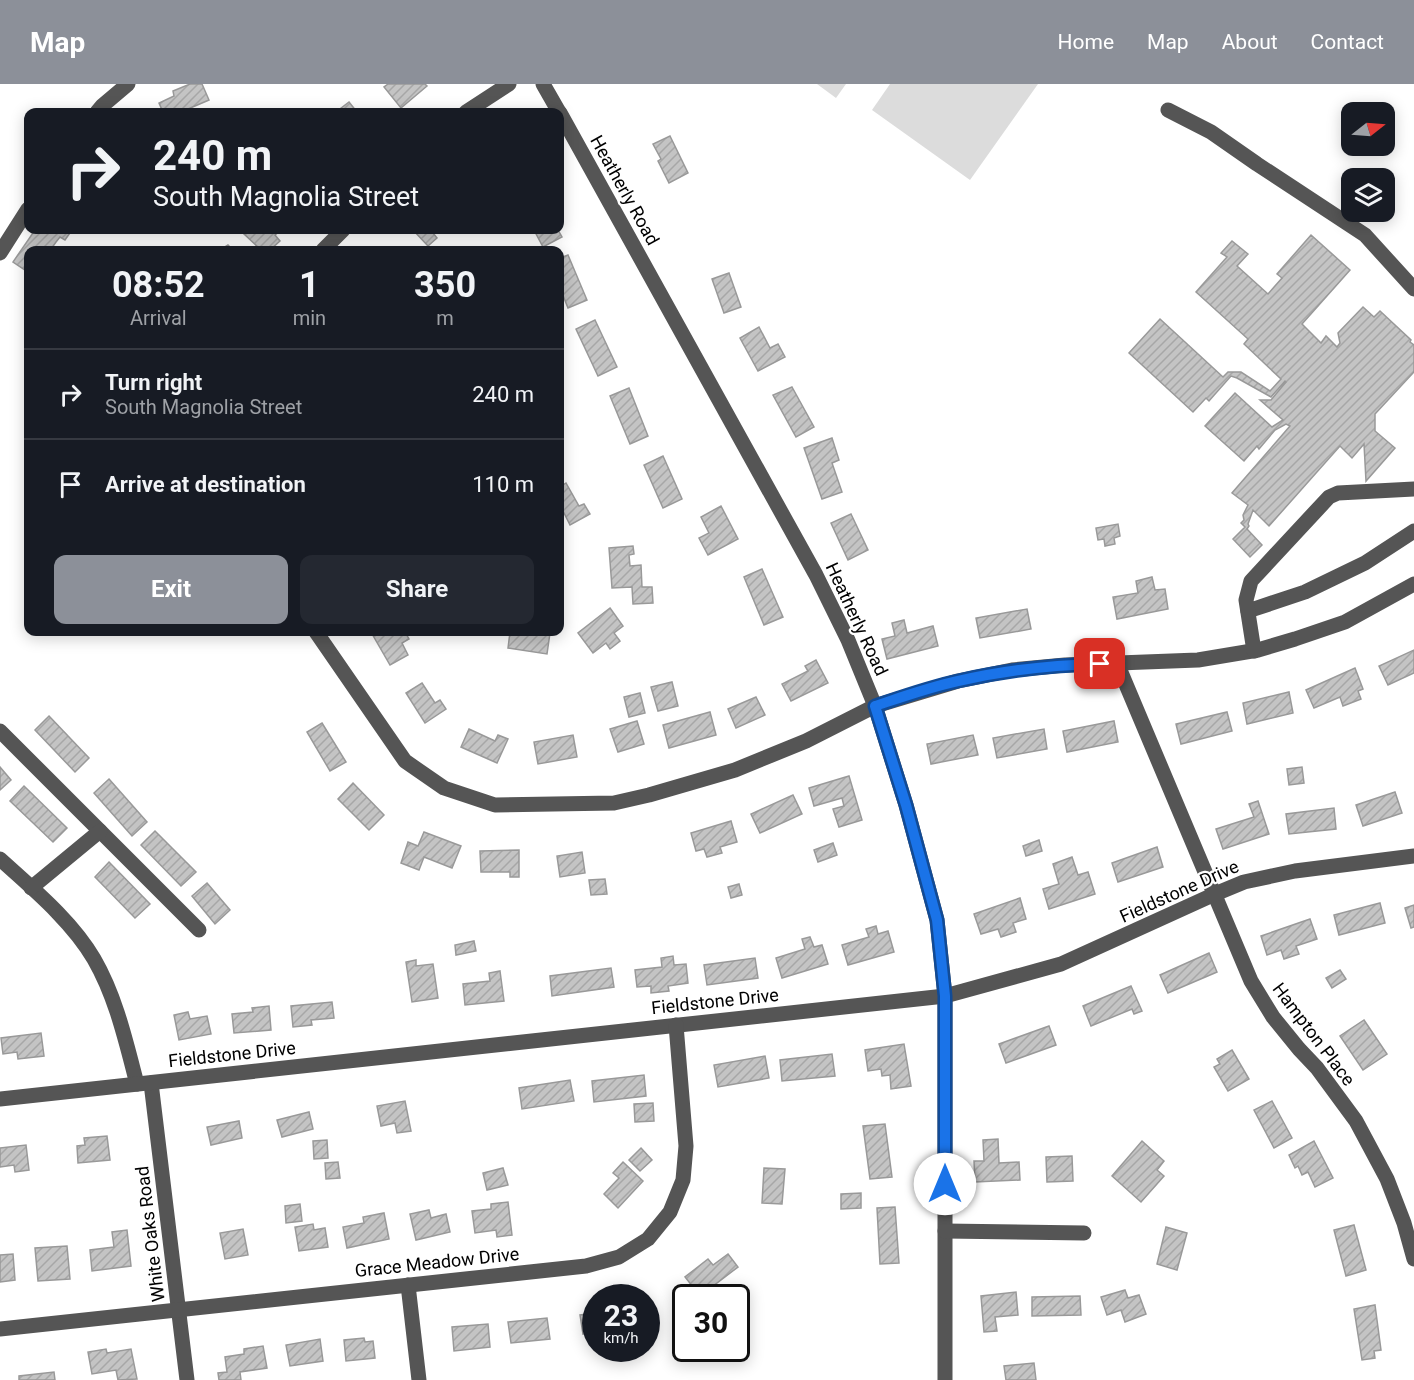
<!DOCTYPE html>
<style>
:root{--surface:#171b24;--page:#242831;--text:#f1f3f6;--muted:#9ea1a6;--line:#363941;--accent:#8c9099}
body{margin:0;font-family:Roboto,sans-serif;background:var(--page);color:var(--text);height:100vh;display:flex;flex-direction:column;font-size:22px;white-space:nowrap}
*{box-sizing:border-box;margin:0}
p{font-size:20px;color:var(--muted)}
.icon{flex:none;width:33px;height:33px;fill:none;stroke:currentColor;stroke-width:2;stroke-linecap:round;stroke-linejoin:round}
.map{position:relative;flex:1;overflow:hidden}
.details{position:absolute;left:24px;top:162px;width:540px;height:390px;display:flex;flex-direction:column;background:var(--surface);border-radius:12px;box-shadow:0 3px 15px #0003}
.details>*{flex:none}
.guide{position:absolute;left:24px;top:24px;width:540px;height:126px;border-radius:12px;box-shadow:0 3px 15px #0003;background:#171b24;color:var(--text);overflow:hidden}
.needle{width:39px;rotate:73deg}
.tools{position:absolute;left:1341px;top:18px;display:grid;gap:12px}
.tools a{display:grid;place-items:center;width:54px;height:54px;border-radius:12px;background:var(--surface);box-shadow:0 3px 15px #0003;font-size:30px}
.speed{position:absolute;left:582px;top:1200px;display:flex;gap:12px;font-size:30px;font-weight:700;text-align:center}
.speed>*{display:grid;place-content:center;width:78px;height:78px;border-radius:50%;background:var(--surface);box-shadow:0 3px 15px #0003;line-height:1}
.speed small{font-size:15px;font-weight:400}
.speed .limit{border:3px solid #111;border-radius:9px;background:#fff;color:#111}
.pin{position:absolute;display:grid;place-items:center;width:51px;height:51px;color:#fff;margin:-26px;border-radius:12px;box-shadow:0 3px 9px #0006}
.me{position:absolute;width:66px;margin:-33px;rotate:0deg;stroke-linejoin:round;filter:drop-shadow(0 0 4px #0008)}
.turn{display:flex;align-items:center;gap:21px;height:126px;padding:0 30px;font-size:27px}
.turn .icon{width:78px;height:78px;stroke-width:2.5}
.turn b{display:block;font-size:42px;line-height:51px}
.eta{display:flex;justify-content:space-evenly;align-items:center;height:102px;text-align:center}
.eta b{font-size:36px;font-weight:700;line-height:42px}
.action{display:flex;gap:12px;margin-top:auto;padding:12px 30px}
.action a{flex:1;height:69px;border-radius:12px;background:var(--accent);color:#fff;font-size:24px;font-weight:700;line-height:69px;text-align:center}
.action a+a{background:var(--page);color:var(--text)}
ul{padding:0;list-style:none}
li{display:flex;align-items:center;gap:18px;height:90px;padding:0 30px;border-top:2px solid var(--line)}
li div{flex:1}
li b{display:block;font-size:22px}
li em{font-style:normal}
header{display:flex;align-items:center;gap:36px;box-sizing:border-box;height:84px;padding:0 30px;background:var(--accent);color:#fff}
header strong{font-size:28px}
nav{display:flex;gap:33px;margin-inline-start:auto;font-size:21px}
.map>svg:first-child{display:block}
.pitch{fill:#dcdcdc}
.building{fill:url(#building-hatch);stroke:#999;stroke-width:1.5}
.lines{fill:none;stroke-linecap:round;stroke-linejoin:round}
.minor{stroke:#555;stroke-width:15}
.route-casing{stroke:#114b97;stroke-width:15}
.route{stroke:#1a73e8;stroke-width:10}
.labels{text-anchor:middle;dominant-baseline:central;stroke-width:4.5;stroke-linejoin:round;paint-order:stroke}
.street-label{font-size:18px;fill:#000;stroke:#fff}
</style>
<header>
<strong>Map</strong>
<nav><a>Home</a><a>Map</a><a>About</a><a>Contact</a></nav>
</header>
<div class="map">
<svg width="1414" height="1296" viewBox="0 0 1414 1296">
<defs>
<pattern id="building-hatch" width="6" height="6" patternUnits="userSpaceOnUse" patternTransform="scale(1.5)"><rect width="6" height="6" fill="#c4c4c4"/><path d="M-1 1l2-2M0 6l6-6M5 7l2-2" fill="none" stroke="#a7a7a7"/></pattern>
</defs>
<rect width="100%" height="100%" fill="#fff"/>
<g class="pitch">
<path d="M817,0H846L836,14Z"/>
<path d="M890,0H1038L970,96L872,26Z"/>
</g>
<g class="building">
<path d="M190,0H202L209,16L181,28H163L159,19L174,12L173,7Z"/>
<path d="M388,0H425L427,2L401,24L384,3Z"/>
<path d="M349,18L357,28H336Z"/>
<path d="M670,52L688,89L669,99L658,77L661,75L653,60Z"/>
<path d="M35,146H72L65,156L60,153L56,158L51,165L54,166H28V188L13,178Z"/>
<path d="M247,146H281L275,151L280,157L270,166H261L243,149Z"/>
<path d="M413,146H436L433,149L437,154L428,162Z"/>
<path d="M534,146H558L562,153L543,163Z"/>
<path d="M1311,151L1350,186L1302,240L1321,259L1326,252L1337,263L1340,259L1338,249L1363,223L1374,233L1380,227L1411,256L1410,258L1414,261V288L1375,330V347L1395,364L1366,397L1364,360L1352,374L1340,362L1269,442L1253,426L1248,440L1249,442L1247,445L1262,461L1250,473L1233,455L1245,443L1241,439L1244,436L1243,431L1248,421L1232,409L1290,342L1286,340L1275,346L1259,365L1257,362L1244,377L1205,342L1235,309L1272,343L1283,336L1260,316H1271L1286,298L1285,297L1271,313L1237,294L1231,292L1209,317L1206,314L1193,328L1129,269L1160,235L1223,293L1228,288H1241L1270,307L1281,295L1244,260L1248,255L1196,208L1227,173L1221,169L1232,157L1248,170L1237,182L1268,210L1282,194L1277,190Z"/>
<path d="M228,161L233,166H220Z"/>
<path d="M568,171L587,216L568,224L560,204V174Z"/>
<path d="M729,189L741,223L724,229L712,195Z"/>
<path d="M595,236L617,283L598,292L576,245Z"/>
<path d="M759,243L770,264L778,260L785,273L758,287L740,254Z"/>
<path d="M792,303L814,343L796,353L773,311Z"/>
<path d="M629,304L648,352L630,360L610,312Z"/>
<path d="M832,354L839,376L832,379L842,408L822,415L804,364Z"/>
<path d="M663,372L682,415L663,424L644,381Z"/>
<path d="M566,399L579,422L584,420L590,430L570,441L560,421V403Z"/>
<path d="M721,422L738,455L708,471L699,454L709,449L701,433Z"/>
<path d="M851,430L868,466L848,476L831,439Z"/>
<path d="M1118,440L1120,452L1114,454L1115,460L1105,462L1104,455L1098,456L1096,444Z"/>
<path d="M633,462L634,470L629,471L630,482L641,481L642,503H652L653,519L633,520L632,503L612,504L609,464Z"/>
<path d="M762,485L783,533L764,541L744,493Z"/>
<path d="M1152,493L1155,506L1165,505L1168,525L1117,535L1113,513L1138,509L1136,497Z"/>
<path d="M610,524L623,542L614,549L620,557L610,565L606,559L593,569L578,549Z"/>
<path d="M1027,525L1031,545L980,554L976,534Z"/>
<path d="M904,536L907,549L933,542L938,562L887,575L882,555L895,552L892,539Z"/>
<path d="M371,548H394L395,550L400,548H405L409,555L402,559L408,571L390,581Z"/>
<path d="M510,548H538L550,549L547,570L508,564Z"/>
<path d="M1414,566V589L1388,601L1379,582Z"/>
<path d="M816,576L828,599L791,617L782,600L808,587L805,582Z"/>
<path d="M1355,584L1363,605L1358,607L1361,615L1343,622L1340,613L1314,624L1306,606Z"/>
<path d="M672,598L678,622L658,627L651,603Z"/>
<path d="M422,599L435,619L440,616L446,625L425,639L406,609Z"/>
<path d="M1289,608L1293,629L1247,640L1243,619Z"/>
<path d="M640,609L645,629L629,633L624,613Z"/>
<path d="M756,613L765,631L736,644L728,625Z"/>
<path d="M710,628L716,651L669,664L663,641Z"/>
<path d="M1227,628L1232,647L1181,660L1176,640Z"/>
<path d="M49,632L89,674L75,688L35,646Z"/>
<path d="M637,637L644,660L618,668L610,645Z"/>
<path d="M1114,637L1118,658L1067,668L1063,647Z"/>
<path d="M322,639L346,678L330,687L307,648Z"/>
<path d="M469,645L495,657L498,651L508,655L497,679L461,663Z"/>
<path d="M1044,645L1047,665L997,674L993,654Z"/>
<path d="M573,651L577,673L538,680L534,658Z"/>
<path d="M973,651L978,671L931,680L927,660Z"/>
<path d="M0,683L11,696L0,706Z"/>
<path d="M1302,683L1304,699L1289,701L1287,685Z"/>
<path d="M849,692L862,736L839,743L833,725L844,722L842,714L814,722L809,704Z"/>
<path d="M109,695L147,738L132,752L94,709Z"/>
<path d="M353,699L384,731L369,746L338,715Z"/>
<path d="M24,702L67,744L53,758L10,717Z"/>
<path d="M1395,708L1402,729L1363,742L1356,721Z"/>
<path d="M793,711L802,730L760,749L751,730Z"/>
<path d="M1258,717L1269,750L1223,765L1216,745L1254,733L1249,720Z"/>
<path d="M1334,724L1336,745L1289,750L1286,730Z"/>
<path d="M731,737L737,758L720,763L722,769L707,773L704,765L696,767L691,749Z"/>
<path d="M155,747L196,788L181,802L141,761Z"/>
<path d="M424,748L461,762L452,784L424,773L419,786L401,779L408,758L418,762Z"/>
<path d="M1039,756L1042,767L1026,772L1023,762Z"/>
<path d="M833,759L837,771L818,778L814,766Z"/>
<path d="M1157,763L1163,783L1118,798L1112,779Z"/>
<path d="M519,766V793H510V788H481L480,767Z"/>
<path d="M582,768L585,789L560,793L557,772Z"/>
<path d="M1072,773L1078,791L1088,788L1095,810L1049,825L1043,805L1059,800L1053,780Z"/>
<path d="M109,778L150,820L135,834L95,793Z"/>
<path d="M605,795L607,810L591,811L589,796Z"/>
<path d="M207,799L230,826L215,840L192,812Z"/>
<path d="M739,800L742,811L731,814L728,803Z"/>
<path d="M1020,814L1026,835L1013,839L1016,848L1001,853L998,845L981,850L974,830Z"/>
<path d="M1380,819L1385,839L1339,851L1334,831Z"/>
<path d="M1414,821V843L1411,844L1405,824Z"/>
<path d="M1310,835L1317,855L1296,862L1299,870L1284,875L1281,866L1267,871L1261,852Z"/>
<path d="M876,842L878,850L888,847L894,868L848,881L842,861L869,853L866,845Z"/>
<path d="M810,853L814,863L822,861L828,880L782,894L776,874L805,865L802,855Z"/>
<path d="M474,857L476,867L456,871L455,861Z"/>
<path d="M1209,869L1217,888L1168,909L1160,891Z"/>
<path d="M673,872L674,881L686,880L688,899L668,902L669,907L651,909V902L637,903L635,886L662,883L661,874Z"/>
<path d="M755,874L758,894L707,901L704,881Z"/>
<path d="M416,876V882L433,880L438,914L412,918L406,878Z"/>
<path d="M611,884L614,903L552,912L550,892Z"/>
<path d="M1340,886L1346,895L1332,904L1326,894Z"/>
<path d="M500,887L504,917L465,921L463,900L490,897L489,889Z"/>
<path d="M1131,902L1142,927L1134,930L1132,925L1091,942L1083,922Z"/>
<path d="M332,918L334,934L311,936L312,941L293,943L291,922Z"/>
<path d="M269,922L271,946L234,949L232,930L253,928L252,924Z"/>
<path d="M188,928L190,935L207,932L211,950L179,956L174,931Z"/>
<path d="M1364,936L1387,970L1363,986L1340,952Z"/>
<path d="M1049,942L1056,961L1006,979L999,960Z"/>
<path d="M41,949L44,972L18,975L17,968L3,970L1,954Z"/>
<path d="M904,960L911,1002L891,1005L890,991L882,992L881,985L868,987L865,966Z"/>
<path d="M1232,966L1249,995L1228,1007L1214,983L1220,980L1217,975Z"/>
<path d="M832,970L835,992L782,997L780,976Z"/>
<path d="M765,972L769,994L718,1003L714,981Z"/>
<path d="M644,991L646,1012L594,1018L592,997Z"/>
<path d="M570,996L574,1017L522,1025L519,1004Z"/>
<path d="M405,1017L411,1047L397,1049L395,1039L381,1042L377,1022Z"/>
<path d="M1272,1017L1292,1054L1274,1064L1254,1026Z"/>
<path d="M653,1019L654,1037L635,1038L634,1020Z"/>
<path d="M309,1028L313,1045L282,1053L277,1036Z"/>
<path d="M239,1037L242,1054L211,1061L207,1043Z"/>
<path d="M885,1040L892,1093L870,1095L863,1042Z"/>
<path d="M107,1052L110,1076L78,1079L77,1062L85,1061L84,1054Z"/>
<path d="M998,1055L999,1079L1019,1078L1020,1096L975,1098L974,1077H984L983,1056Z"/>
<path d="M327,1056L328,1074L314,1075L313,1057Z"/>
<path d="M1142,1057L1164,1077L1157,1086L1164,1092L1141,1118L1112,1092Z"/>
<path d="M1314,1057L1333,1094L1315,1103L1308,1088L1302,1091L1298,1082L1295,1084L1289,1071Z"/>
<path d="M26,1061L29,1086L15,1088L14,1081L0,1083V1064Z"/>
<path d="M641,1064L652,1076L640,1087L629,1076Z"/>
<path d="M1072,1072L1073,1097L1047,1098L1046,1073Z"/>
<path d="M338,1078L340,1094L326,1095L325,1079Z"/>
<path d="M623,1078L643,1097L618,1124L604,1110L619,1094L613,1089Z"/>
<path d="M503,1084L508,1101L487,1106L483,1089Z"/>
<path d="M764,1084L785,1085L782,1120L762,1119Z"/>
<path d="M861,1109V1124L841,1125V1110Z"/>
<path d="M508,1118L512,1151L497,1153L496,1146L475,1149L472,1127L491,1125V1120Z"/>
<path d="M300,1120L302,1137L286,1139L285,1122Z"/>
<path d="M895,1123L899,1179L880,1180L877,1124Z"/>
<path d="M429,1126L431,1134L446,1130L450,1148L416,1156L410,1130Z"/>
<path d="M384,1129L389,1155L347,1164L343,1143L364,1139L363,1133Z"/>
<path d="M313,1140L314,1146L325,1144L328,1163L299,1167L295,1143Z"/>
<path d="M1354,1141L1366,1186L1346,1192L1334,1146Z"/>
<path d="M1166,1143L1187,1149L1177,1186L1157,1180Z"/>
<path d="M243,1145L248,1171L225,1175L220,1149Z"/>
<path d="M127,1146L131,1182L92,1187L90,1166L114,1163L112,1148Z"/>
<path d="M67,1162L70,1195L38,1197L35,1164Z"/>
<path d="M13,1170L15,1196L0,1198V1171Z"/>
<path d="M728,1170L738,1183L700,1212L685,1193L708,1175L713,1181Z"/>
<path d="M1125,1206L1128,1214L1139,1211L1146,1230L1125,1238L1121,1226L1107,1231L1101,1213Z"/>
<path d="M1016,1208L1018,1231L995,1233L997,1247L984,1248L981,1212Z"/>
<path d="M1080,1212L1081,1231L1032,1232V1213Z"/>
<path d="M1375,1221L1381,1266L1374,1267L1375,1274L1362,1276L1354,1225Z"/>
<path d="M596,1229V1251H593L592,1248L583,1250L580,1231Z"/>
<path d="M547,1234L550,1255L511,1259L508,1238Z"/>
<path d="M488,1240L490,1263L454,1267L452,1243Z"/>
<path d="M364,1254L365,1258L373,1257L375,1274L346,1277L344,1256Z"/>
<path d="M320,1255L323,1277L290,1282L286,1261Z"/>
<path d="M263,1262L267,1284L240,1288L241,1296H219L218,1289L227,1288L225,1273L244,1270V1265Z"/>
<path d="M106,1265L107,1269L131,1265L137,1295L118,1296L116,1286L92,1290L88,1268Z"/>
<path d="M1034,1279L1036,1296H1006L1004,1282Z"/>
<path d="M54,1288L55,1296H19V1292Z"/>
</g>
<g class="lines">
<g class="minor">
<path d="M543,0L559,28"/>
<path d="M1168,26L1211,48L1257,80L1365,151L1414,205"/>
<path d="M97,28L102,22L128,0"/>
<path d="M466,28L509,0"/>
<path d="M560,29L816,491L848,556L875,622L906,721L937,836L945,912V1296"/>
<path d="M323,166L343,146"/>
<path d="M0,169L28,125"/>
<path d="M1248,527L1305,508L1365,479L1414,447"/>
<path d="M316,548L405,677L444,704L495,721L614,719L649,711L735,686L806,657L875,622L958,597L1012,586L1065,581L1198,576L1258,566L1295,555L1345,538L1414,500"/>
<path d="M1254,567L1246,516L1251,497L1329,413L1338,409L1414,405"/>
<path d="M1117,579L1251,897L1273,933L1299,965L1317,984L1356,1037L1387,1095L1404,1139L1414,1175"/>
<path d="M0,647L199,846"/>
<path d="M0,775C32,804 72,837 94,875C116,913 126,958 137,1000"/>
<path d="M31,804L100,747"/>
<path d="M151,999L187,1296"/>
<path d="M0,1015L945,912L1061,880L1215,810L1244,798L1295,787L1414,772"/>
<path d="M945,1147L1084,1149"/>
<path d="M408,1201L419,1296"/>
<path d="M0,1245L586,1182L619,1173L648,1155L670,1128L683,1096L686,1062L676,941"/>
</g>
</g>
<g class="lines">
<g class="route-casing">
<path id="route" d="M945,1100V912L937,836L906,721L875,622C902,613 930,603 958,597C1005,586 1052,581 1100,580"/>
</g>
<use href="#route" class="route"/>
</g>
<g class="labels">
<g class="street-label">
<text transform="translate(625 106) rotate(61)">Heatherly Road</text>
<text transform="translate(857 535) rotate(65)">Heatherly Road</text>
<text transform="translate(1179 807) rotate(-24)">Fieldstone Drive</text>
<text transform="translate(715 917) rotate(-6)">Fieldstone Drive</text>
<text transform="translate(1314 950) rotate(53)">Hampton Place</text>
<text transform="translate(232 970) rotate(-6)">Fieldstone Drive</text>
<text transform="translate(150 1150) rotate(-97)">White Oaks Road</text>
<text transform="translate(437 1178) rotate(-6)">Grace Meadow Drive</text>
</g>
</g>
</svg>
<div class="tools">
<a><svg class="needle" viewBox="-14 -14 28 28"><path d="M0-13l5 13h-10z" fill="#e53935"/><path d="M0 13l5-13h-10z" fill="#9ea1a6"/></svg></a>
<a><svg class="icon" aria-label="layers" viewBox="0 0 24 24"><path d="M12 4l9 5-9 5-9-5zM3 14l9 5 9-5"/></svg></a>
</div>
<div class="speed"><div>23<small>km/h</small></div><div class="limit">30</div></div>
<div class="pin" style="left:1100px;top:580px;background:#d93025"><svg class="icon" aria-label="arrive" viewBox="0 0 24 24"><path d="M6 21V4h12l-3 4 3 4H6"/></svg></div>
<svg class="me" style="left:945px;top:1100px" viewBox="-20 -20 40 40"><circle r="19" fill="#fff"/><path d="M0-13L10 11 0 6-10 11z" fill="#1a73e8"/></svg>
<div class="guide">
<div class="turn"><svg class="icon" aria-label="right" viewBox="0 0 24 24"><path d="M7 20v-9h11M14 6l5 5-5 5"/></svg><div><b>240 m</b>South Magnolia Street</div></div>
</div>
<section class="details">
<div class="eta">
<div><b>08:52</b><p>Arrival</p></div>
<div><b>1</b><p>min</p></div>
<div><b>350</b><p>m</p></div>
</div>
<ul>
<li><svg class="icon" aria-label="right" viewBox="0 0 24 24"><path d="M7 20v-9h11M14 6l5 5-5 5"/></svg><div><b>Turn right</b><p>South Magnolia Street</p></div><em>240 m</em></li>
<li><svg class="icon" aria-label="arrive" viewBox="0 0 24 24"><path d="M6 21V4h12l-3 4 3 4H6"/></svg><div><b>Arrive at destination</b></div><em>110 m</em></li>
</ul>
<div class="action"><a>Exit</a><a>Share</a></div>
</section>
</div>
